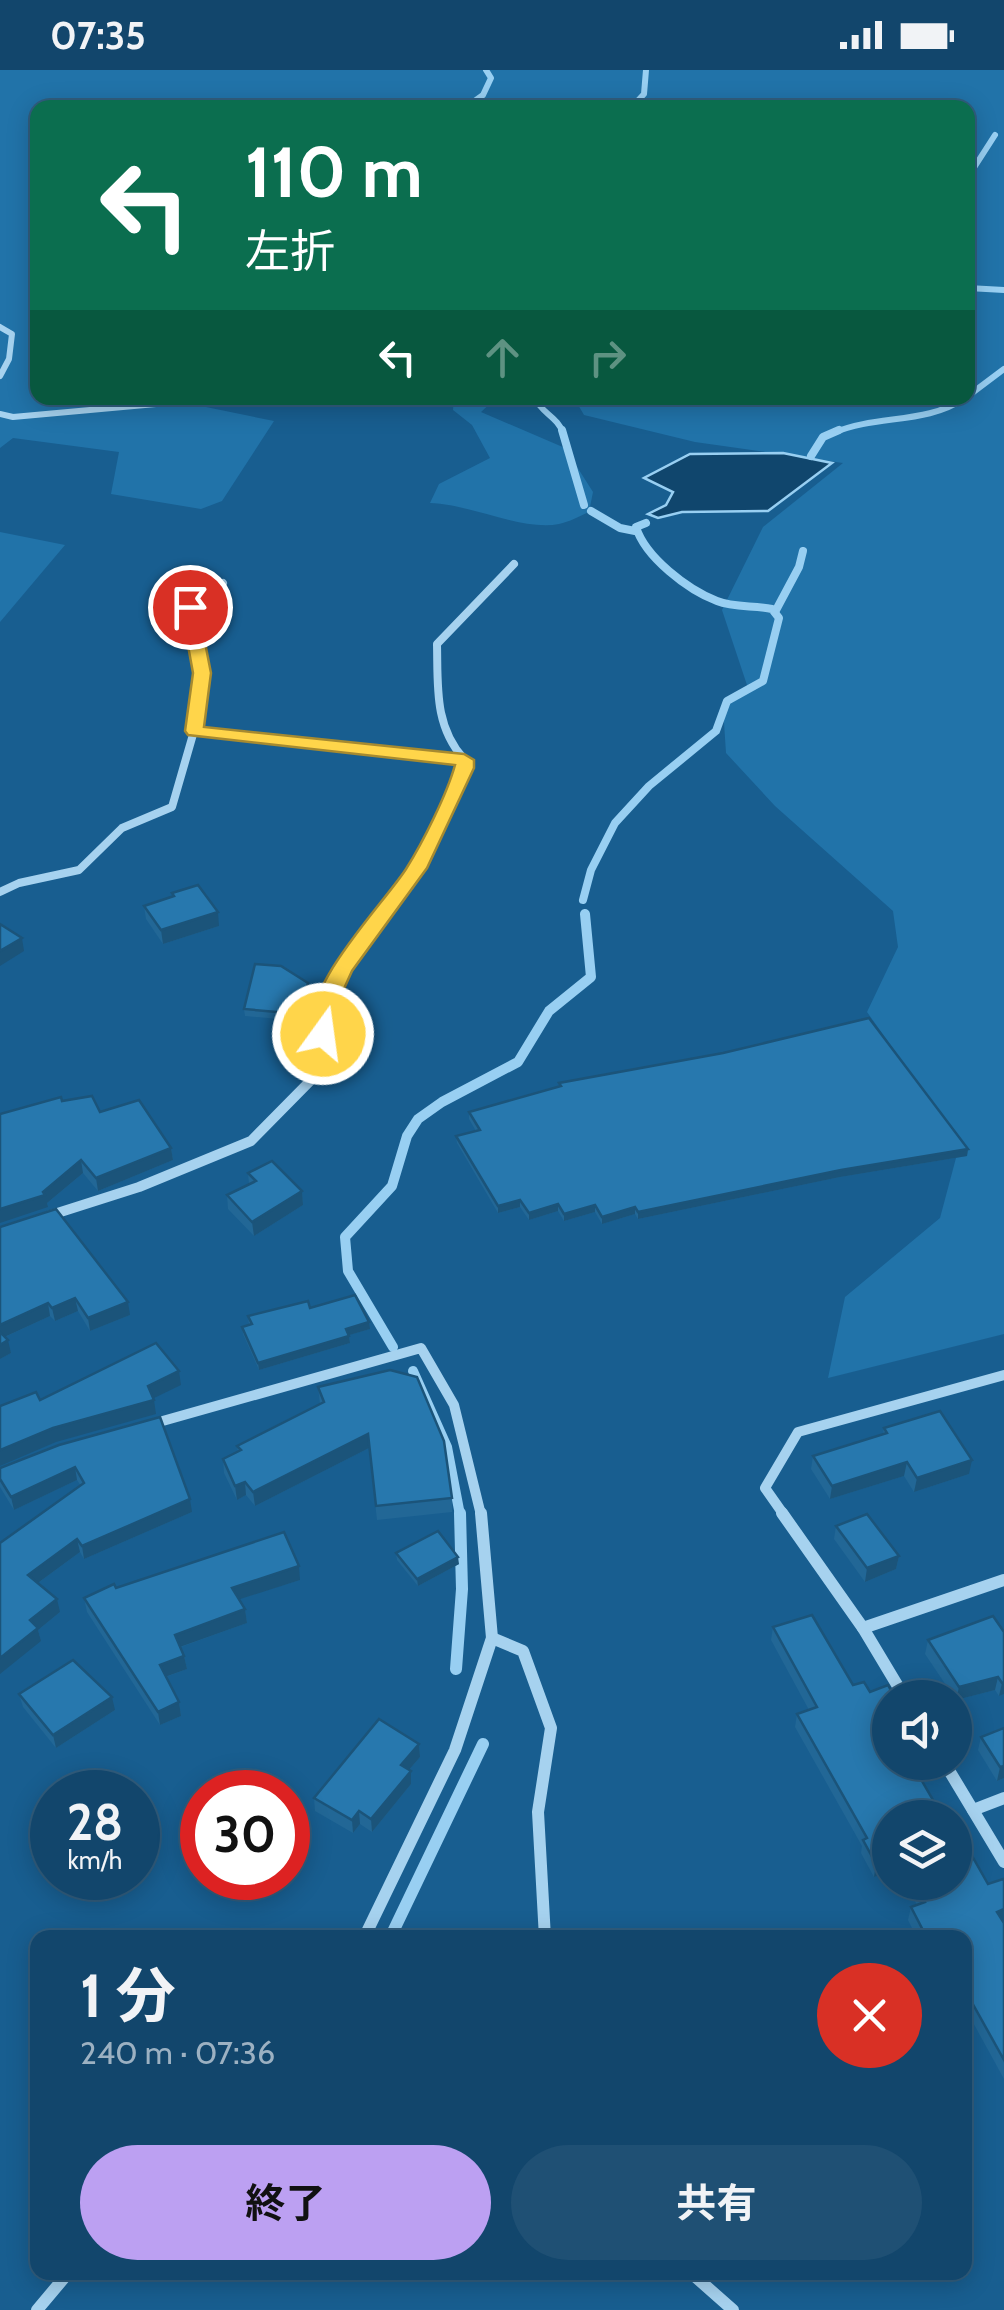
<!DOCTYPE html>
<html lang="ja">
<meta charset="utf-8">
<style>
:root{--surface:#12466c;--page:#1f5074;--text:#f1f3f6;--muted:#9cb1c2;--line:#315e7f;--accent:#bca0f2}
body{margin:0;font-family:Cabin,"Noto Sans JP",sans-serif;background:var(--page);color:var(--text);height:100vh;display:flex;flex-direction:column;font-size:38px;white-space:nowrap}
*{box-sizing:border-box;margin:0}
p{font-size:32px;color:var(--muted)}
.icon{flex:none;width:55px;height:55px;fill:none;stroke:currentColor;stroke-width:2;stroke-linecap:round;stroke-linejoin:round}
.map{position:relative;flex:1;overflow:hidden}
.panel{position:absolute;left:30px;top:1860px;width:942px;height:350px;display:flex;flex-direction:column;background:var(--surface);border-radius:20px;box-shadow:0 5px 25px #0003,0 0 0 2px var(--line)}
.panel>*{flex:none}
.banner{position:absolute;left:30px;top:30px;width:945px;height:305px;border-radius:20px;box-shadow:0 5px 25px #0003,0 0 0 2px var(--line);background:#0b6e4f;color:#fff;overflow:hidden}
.buttons{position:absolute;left:872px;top:1610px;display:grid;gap:20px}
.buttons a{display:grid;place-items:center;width:100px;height:100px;border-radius:50%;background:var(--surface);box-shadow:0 5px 25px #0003,0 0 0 2px var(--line);font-size:50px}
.speed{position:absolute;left:30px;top:1700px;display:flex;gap:20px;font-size:50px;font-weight:700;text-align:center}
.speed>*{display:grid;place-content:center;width:130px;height:130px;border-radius:50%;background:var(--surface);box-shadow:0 5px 25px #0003,0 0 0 2px var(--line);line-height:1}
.speed small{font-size:25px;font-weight:400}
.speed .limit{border:15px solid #d22;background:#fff;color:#111}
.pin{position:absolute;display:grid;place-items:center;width:85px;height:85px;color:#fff;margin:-42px;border:5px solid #fff;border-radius:50%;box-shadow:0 2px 10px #0007}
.me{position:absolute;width:110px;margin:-55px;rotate:14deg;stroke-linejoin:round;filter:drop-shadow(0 0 8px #0008)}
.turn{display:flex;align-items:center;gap:35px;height:210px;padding:0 50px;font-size:45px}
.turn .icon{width:130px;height:130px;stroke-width:2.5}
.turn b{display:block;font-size:70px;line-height:85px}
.lanes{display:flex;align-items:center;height:95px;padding:0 50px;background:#0003;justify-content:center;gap:50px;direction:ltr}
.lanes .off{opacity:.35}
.round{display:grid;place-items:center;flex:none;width:105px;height:105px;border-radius:52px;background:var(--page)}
.head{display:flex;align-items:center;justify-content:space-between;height:170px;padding:0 50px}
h1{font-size:60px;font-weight:700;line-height:75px}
.primary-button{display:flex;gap:20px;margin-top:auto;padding:20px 50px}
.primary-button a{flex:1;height:115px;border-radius:60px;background:var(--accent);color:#111;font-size:40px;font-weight:700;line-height:115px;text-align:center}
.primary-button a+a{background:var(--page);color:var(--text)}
.status{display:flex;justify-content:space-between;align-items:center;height:70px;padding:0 50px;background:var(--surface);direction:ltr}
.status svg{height:28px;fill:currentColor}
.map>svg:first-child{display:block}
.green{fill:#2173a9}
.water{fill:#10466d;stroke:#98cff2;stroke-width:2.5}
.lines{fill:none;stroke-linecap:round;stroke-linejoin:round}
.stream-far3{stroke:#98cff2;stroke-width:6}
.stream-far2{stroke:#98cff2;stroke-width:8}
.stream-far1{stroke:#98cff2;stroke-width:10}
.stream{stroke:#98cff2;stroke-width:12}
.minor-far3{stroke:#a6d2ef;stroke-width:6}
.minor-far2{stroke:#a6d2ef;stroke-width:8}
.minor-far1{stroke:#a6d2ef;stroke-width:10}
.minor{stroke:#a6d2ef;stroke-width:12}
.wall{fill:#226796}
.shaded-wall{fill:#1b547a}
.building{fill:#2778ae;stroke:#1b547a;stroke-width:2.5}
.route{fill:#ffd54a;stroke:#a68a30;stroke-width:2.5}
</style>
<div class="status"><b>07:35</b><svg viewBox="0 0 49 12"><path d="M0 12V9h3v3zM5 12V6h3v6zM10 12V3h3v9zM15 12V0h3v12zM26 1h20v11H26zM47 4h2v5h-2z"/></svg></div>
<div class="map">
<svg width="1004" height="2240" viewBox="0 0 1004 2240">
<rect width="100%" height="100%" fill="#185e90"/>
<g class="green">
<path d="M0,0H1004V1264L828,1308L845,1227L940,1148L960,1073L867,942L898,877L893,841L775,736L726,683L723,637L748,618L722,540L763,457L843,393L695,372L584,345L574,328H968V38H38V328H162L274,351L222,431L201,439L111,424L119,382L13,368L0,378Z"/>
<path d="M454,328H496L481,342L565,378L593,422L589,442C580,446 569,452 559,454C521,461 471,434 430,433L439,414L490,388L472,355L453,340Z"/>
<path d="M0,462L65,475L0,552Z"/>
</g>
<path class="water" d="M783,383L832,393L768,441L682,442L658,448L648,444L666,435L673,422L644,408L690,384Z"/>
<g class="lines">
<g class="stream-far3">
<path d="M465,38L483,25L491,8L486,0"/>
<path d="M631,38L644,24L646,0"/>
<path d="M968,107L995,65"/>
<path d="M968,218L1004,220"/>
<path d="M968,326L1004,299"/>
<path d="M535,328C541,343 558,347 563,363"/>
<path d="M833,363C878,344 925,355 965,328"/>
</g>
<g class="stream-far2">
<path d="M562,360L584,435"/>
<path d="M811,386L823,367L839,360"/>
<path d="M591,441L620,458L635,461"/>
<path d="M775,542L799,497L803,481"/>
<path d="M583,830L591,800L615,753L649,716L716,661L727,631L763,611L779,548L772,539C754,535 734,538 717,531C688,520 645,487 636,457L646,453"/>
</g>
<g class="stream-far1">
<path d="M393,1277L348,1201L345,1167L392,1116L407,1066L418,1049L442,1032L518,992L549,941L591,907L585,844"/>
<path d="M413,1301L447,1377L460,1445"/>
</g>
<g class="stream">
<path d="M456,1599L462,1519L460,1443"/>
<path d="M390,1868L483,1674"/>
</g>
<g class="minor-far3">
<path d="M0,257L12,264L9,289L0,306"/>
<path d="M0,344L13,347L178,332L182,328"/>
</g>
<g class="minor-far2">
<path d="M194,661L464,690"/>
<path d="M464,689C434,656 438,616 437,574L514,494"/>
<path d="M0,822L19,813L79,800L122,758L172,737L194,661L202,603L189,537L223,513"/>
<path d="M391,833L417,798L464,698V690"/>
</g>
<g class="minor-far1">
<path d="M48,1146L139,1117L251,1071L319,1002L323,943L342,900L393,831"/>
<path d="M152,1354L421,1278L454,1335L481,1445"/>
<path d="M784,1445L765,1418L798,1362L1004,1305"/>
</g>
<g class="minor">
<path d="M782,1443L863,1558L905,1628"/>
<path d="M863,1558L1004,1510"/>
<path d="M492,1568L523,1581L551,1658L538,1742L545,1868"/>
<path d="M944,1692L1004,1792"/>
<path d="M973,1740L1004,1728"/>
<path d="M364,1868L455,1680L492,1568L481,1443"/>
<path d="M690,2202L733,2240"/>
<path d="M37,2240L69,2202"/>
</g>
</g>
<g class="wall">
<path d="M172,823L219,856L163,874L146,849L144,836L172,827Z"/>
<path d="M308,920L300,951L245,946L244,939Z"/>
<path d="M559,1013L968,1079L967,1086L840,1107L638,1149L635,1144L602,1154L595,1142L564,1151L558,1141L529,1150L520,1137L498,1143L457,1073L456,1066L476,1061L469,1049V1042L559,1017Z"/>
<path d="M62,1031L100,1042L171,1078L173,1090L98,1121L83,1103L47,1133L48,1137L1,1044Z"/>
<path d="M248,1103L302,1121L303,1135L254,1166L228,1139L227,1125L249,1114Z"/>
<path d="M0,1157L130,1245L90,1261L78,1241L55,1251L50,1246L5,1267L11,1283L0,1289Z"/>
<path d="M310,1238L370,1259L349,1265L350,1273L259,1300L243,1264L242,1257L249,1255L248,1246Z"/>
<path d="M318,1317L452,1428V1442L377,1450L369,1378L255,1436L246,1425L237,1430L224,1403L223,1389L238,1382L237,1376L320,1334Z"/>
<path d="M884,1358L969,1404L914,1422L904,1406L830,1429L811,1399L813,1386L883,1364Z"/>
<path d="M59,1375L192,1442L84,1489L80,1482L38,1513L60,1542L38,1560L41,1571L0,1473L81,1416L77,1410L14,1440L0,1417V1398Z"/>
<path d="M836,1456L899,1486L896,1499L865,1512L834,1469Z"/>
<path d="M396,1483L459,1494L418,1516L397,1490Z"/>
<path d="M300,1510L239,1529L245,1539L247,1553L181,1577L184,1586L187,1599L166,1607L179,1632L181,1646L160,1655L87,1542L84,1528L116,1518Z"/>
<path d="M993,1546L1004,1624L999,1626L995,1620L956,1630L925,1584L928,1570Z"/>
<path d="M773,1557L890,1692H921L913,1696L890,1748V1801L874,1807L861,1783L862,1776L795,1657L797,1644L809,1640L771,1570Z"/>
<path d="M19,1624L115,1640L56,1678L23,1637Z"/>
<path d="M1004,1658V1708L997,1711L978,1680L981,1667Z"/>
<path d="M419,1674L420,1687L409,1700L411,1701V1714L372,1762L360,1754L353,1763L315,1741L314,1728Z"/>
<path d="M1004,1811L1003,1851L1004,2009L965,1938V1868H917L908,1850L911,1837L917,1835L905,1812L988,1814Z"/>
</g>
<g class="shaded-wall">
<path d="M218,842L219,856L163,874L161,860Z"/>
<path d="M22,868L24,881L0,896V881Z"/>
<path d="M308,913V920L300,951L299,944Z"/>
<path d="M171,1078L173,1090L98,1121L96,1108Z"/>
<path d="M968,1079L967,1086L840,1107L638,1149V1142L841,1100Z"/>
<path d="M81,1090L83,1103L47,1133L48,1137L0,1153V1139L43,1122Z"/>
<path d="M302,1121L303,1135L254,1166L252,1152Z"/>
<path d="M520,1130V1137L498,1143V1136Z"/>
<path d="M558,1134V1141L529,1150V1143Z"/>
<path d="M595,1135V1142L564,1151V1144Z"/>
<path d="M635,1137V1144L602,1154V1147Z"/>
<path d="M75,1228L78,1241L55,1251L52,1238Z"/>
<path d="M128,1232L130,1245L90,1261L88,1248Z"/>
<path d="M48,1233L50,1246L0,1269V1255Z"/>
<path d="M369,1252L370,1259L346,1266V1259Z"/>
<path d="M349,1266L350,1273L259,1300L258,1293Z"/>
<path d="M8,1270L11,1283L0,1289V1275Z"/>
<path d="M179,1301L181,1315L150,1330L148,1316Z"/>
<path d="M154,1330L156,1344L56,1372L0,1396V1380L53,1358Z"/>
<path d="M368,1364L369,1378L255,1436L253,1422Z"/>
<path d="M972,1390L969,1404L914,1422L917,1408Z"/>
<path d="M907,1392L904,1406L830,1429L832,1416Z"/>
<path d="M75,1397L77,1410L14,1440L11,1427Z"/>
<path d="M245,1412L246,1425L237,1430L235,1416Z"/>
<path d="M190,1429L192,1442L84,1489L82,1476Z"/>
<path d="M77,1469L80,1482L31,1518L28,1505Z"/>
<path d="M899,1486L896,1499L865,1512L867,1498Z"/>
<path d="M458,1487L459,1494L418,1516L417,1509Z"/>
<path d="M299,1496L300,1510L234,1531L232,1518Z"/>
<path d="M57,1529L60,1542L38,1560L41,1571L0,1604V1588L30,1550Z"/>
<path d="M245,1539L247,1553L177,1578L175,1565Z"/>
<path d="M184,1586L187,1599L162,1608L160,1595Z"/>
<path d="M998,1607L995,1620L956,1630L959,1617Z"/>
<path d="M1002,1613H1004V1624L999,1626Z"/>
<path d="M112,1627L115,1640L56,1678L53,1665Z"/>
<path d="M179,1632L181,1646L160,1655L158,1642Z"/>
<path d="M419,1674L420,1687L402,1708L401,1695Z"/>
<path d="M1004,1696V1708L997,1711L1000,1697Z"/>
<path d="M411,1701V1714L372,1762L371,1749Z"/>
<path d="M359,1741L360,1754L353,1763L352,1750Z"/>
<path d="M890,1789V1801L874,1807L876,1794Z"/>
<path d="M1004,1839V1851L994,1854L997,1842Z"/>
</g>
<g class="building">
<path d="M198,815L218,842L161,860L144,836L174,826L172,823Z"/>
<path d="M0,854L22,868L0,881Z"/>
<path d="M255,894L281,896L308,913L299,944L244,939Z"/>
<path d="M869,948L968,1079L841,1100L638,1142L635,1137L602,1147L595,1135L564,1144L558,1134L529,1143L520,1130L498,1136L456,1066L480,1060L469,1042L561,1016L559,1013L723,983Z"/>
<path d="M92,1026L100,1042L139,1030L171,1078L96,1108L81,1090L43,1122L45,1125L0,1139V1044L61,1027L62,1031Z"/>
<path d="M272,1091L302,1121L252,1152L227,1125L256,1111L248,1103Z"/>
<path d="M56,1139L128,1232L88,1248L75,1228L52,1238L48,1233L0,1255V1157Z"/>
<path d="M355,1225L369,1252L346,1259L349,1266L258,1293L242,1257L252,1254L248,1246L308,1231L310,1238Z"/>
<path d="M0,1262L8,1270L0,1275Z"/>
<path d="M156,1273L179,1301L148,1316L154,1330L53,1358L0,1380V1336L36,1322L40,1330Z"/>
<path d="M390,1300L417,1307L444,1371L452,1428L376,1436L368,1364L253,1422L245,1412L235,1416L223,1389L241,1380L237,1376L324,1332L318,1317Z"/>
<path d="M940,1341L972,1390L917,1408L907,1392L832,1416L813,1386L887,1363L884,1358Z"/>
<path d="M160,1347L190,1429L82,1476L77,1469L28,1505L57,1529L30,1550L38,1558L0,1588V1473L84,1413L75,1397L11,1427L0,1409V1398L59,1375Z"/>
<path d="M867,1444L899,1486L867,1498L836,1456Z"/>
<path d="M438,1461L458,1487L417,1509L396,1483Z"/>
<path d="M284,1462L299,1496L232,1518L245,1539L175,1565L184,1586L160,1595L179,1632L158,1642L84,1528L114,1514L116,1518Z"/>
<path d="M812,1545L853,1615L864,1612L870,1622L888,1615L895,1628H890V1692H911L937,1737L943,1735L950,1748H890V1789L876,1794L863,1770L867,1768L797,1644L817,1637L773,1557Z"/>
<path d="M993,1546L1004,1562V1613H1002L998,1607L959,1617L928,1570Z"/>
<path d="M73,1590L112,1627L53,1665L19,1624Z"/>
<path d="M379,1649L419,1674L401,1695L411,1701L371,1749L359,1741L352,1750L314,1728Z"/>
<path d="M1004,1658V1696L1000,1697L981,1667Z"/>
<path d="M955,1756L988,1814L1003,1809L1004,1811V1839L997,1842L1004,1853V1990L965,1920V1868H927L911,1837L925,1832L915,1812H955Z"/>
</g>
<path class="route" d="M190,532L198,537L211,603L204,657L464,684L474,690V698L427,798L352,901L333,943L330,969H315C294,924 382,836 406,799C423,772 447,724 455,695L188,665L185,661L193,603L181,537Z"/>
</svg>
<div class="buttons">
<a><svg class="icon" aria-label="sound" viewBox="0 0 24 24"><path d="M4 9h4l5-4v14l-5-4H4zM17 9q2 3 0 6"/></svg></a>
<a><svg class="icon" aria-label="layers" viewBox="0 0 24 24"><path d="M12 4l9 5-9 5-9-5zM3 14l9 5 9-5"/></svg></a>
</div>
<div class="speed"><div>28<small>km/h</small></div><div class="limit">30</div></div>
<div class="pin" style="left:190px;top:537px;background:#d93025"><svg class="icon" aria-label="arrive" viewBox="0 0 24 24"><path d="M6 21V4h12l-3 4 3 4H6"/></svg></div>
<svg class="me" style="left:323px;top:964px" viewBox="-20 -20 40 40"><circle r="17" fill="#ffd54a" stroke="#fff" stroke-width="3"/><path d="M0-11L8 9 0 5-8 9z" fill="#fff"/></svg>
<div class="banner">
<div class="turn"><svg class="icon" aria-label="left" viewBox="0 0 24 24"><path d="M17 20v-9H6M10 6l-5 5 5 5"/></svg><div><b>110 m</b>左折</div></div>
<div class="lanes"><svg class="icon" aria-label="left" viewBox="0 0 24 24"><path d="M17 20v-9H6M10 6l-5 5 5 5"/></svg><svg class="icon off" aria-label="ahead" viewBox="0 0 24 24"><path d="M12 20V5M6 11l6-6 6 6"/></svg><svg class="icon off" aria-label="right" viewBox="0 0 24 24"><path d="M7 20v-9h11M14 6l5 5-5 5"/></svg></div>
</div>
<section class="panel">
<div class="head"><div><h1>1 分</h1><p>240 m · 07:36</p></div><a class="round" style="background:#d93025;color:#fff"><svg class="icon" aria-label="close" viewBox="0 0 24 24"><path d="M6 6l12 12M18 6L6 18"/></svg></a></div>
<div class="primary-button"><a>終了</a><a>共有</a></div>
</section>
</div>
